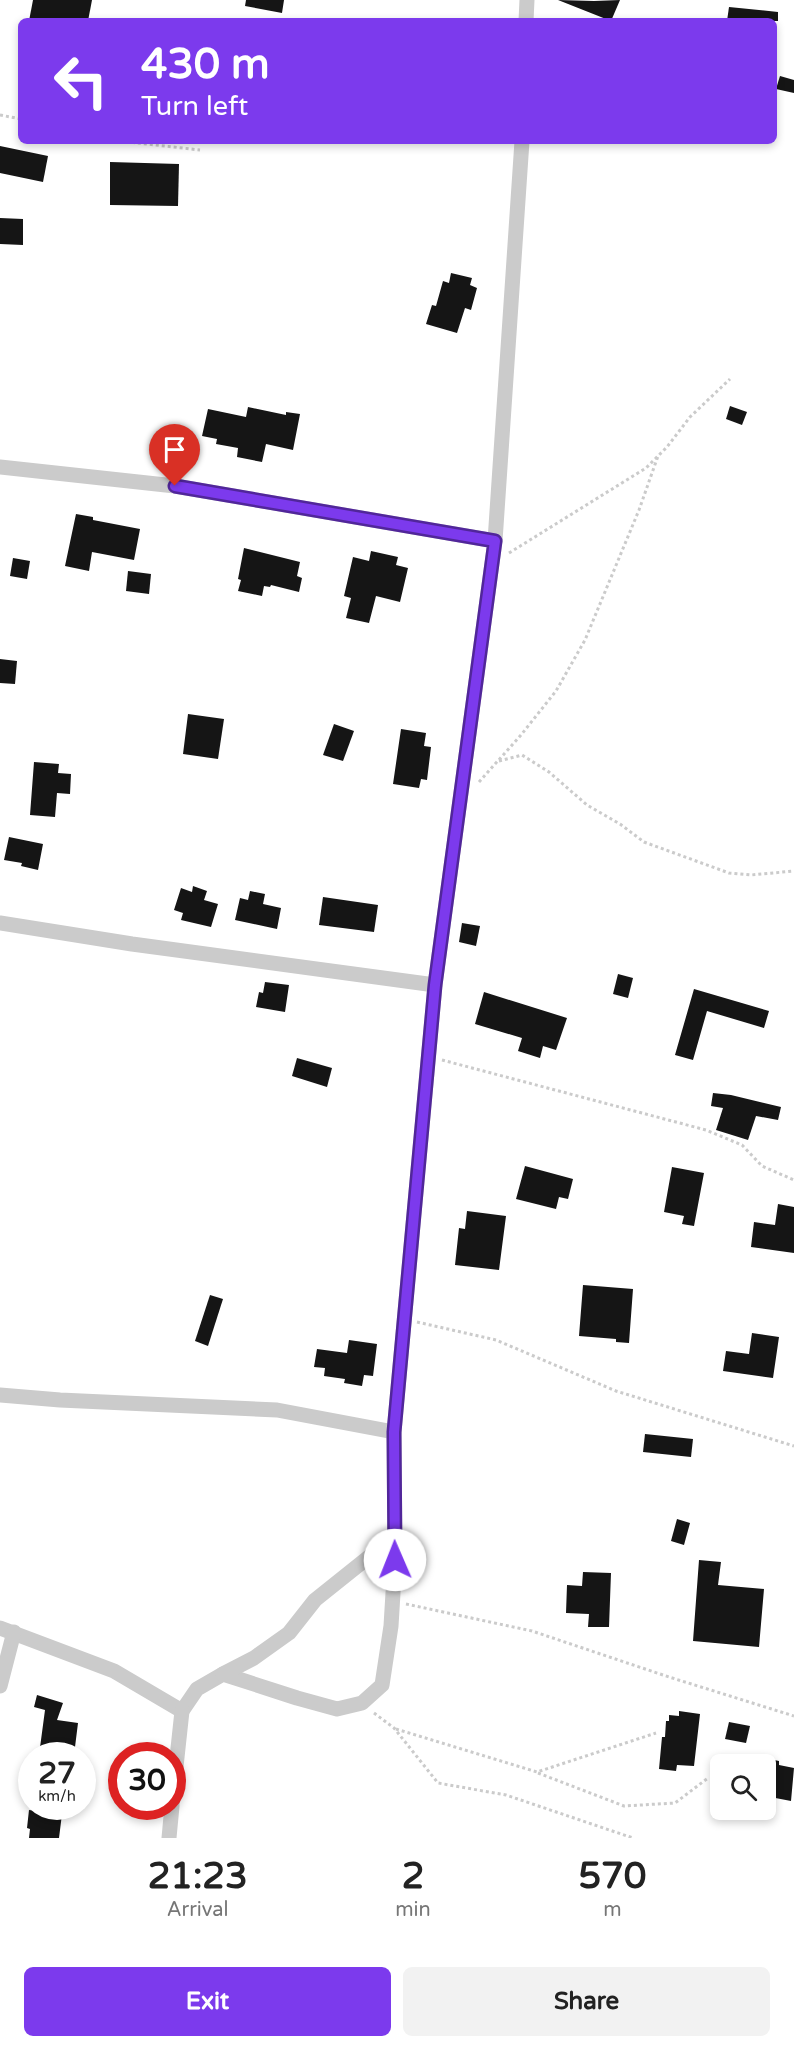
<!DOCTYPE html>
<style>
:root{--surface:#fff;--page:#f2f2f2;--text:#222;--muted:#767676;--accent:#7c3aed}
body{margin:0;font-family:"Varela Round",sans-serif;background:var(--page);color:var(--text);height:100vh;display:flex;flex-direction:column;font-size:22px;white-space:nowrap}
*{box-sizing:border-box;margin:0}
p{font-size:20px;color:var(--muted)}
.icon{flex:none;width:33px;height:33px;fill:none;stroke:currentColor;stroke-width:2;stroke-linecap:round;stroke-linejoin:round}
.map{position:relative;height:1838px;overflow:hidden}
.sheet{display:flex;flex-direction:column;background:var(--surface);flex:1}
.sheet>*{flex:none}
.banner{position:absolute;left:18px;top:18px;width:759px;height:126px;border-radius:9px;box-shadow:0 3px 9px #0003;background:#7c3aed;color:#fff;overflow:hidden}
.tools{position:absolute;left:710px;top:1754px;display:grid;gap:12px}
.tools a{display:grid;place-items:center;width:66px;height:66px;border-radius:9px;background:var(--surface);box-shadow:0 3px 9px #0003;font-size:30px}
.speed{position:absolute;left:18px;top:1742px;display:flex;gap:12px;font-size:30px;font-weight:700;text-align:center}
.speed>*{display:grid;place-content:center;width:78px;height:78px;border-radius:50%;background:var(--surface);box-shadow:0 3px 9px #0003;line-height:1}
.speed small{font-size:15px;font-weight:400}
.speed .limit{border:9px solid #d22;background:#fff;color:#111}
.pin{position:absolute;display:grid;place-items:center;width:51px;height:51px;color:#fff;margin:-62px -26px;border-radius:50% 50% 50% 0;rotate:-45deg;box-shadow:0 0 6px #0007}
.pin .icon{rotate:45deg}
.me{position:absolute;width:66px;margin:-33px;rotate:359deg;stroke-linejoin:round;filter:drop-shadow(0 0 4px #0008)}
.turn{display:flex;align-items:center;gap:21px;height:126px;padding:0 24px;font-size:27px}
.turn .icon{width:78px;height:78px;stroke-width:2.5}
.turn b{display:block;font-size:42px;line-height:51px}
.eta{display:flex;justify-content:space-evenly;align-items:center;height:102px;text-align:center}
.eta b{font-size:36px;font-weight:700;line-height:42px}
.action{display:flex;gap:12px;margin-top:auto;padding:12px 24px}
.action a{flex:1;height:69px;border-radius:9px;background:var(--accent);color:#fff;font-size:24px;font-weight:700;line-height:69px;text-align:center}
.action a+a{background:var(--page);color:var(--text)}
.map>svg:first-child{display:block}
.building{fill:#151515}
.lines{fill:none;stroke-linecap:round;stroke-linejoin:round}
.path{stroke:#cbcbcb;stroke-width:3;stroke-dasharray:3 3;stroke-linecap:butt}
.minor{stroke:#cbcbcb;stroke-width:15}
.route-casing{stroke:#51269a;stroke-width:15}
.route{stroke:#7c3aed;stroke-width:10}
</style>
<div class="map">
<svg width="794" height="1838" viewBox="0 0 794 1838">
<rect width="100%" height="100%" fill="#fff"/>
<g class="building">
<path d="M33,0H92L88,21H29Z"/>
<path d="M246,0H284L282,13L245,6Z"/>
<path d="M558,0L594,1L620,0L611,21Z"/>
<path d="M729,7L778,12V21H727Z"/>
<path d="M780,76L794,80V93L776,89Z"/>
<path d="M0,146L48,156L43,182L0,173Z"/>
<path d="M110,162L179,164L178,206L110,205Z"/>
<path d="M0,218L23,219V245L0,244Z"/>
<path d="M451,273L472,278L470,285L477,288L471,310L465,308L457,333L426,324L432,305L436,306L443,281L449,283Z"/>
<path d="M730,406L747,412L742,425L726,419Z"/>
<path d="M248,407L286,415V412L300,414L293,450L266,444L262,462L237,457L238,448L216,444L217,439L202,436L208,409L246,417Z"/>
<path d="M76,514L93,517V520L140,529L134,560L92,552L89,571L65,566Z"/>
<path d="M244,548L300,562L297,576L302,578L299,592L271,585L270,587L264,586L262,596L238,591L241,580L238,579Z"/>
<path d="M371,551L398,557L396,565L408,568L400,602L376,596L369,623L346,618L351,598L344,596L353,557L369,561Z"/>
<path d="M13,558L30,561L27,579L10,576Z"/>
<path d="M128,571L151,574L149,594L126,591Z"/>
<path d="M0,659L17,661L15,684L0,683Z"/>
<path d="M188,714L224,719L218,759L183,754Z"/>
<path d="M334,724L354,731L343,761L323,755Z"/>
<path d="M401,729L426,733L424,746L431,747L427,780L421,779L419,788L393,784Z"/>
<path d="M34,762L59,764L58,773L71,774L70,794L57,793L55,817L30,815Z"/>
<path d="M9,837L43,844L38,870L21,866L22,863L4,860Z"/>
<path d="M193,886L207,891L204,900L218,904L211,927L181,920L183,913L174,910L181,888L192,892Z"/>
<path d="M250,891L265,894L263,904L281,908L277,929L235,920L240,898L248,900Z"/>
<path d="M323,897L378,905L374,932L319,925Z"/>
<path d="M462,923L480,926L476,946L459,942Z"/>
<path d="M618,974L633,978L628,998L613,994Z"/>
<path d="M265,982L289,985L285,1012L256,1007L259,992L263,993Z"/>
<path d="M694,989L769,1011L764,1028L707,1011L693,1060L675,1055Z"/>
<path d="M484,992L567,1018L556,1050L543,1046L540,1058L518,1051L522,1038L475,1024Z"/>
<path d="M297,1058L332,1068L327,1087L292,1076Z"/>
<path d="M713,1093L731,1095L781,1107L778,1120L756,1116L748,1140L716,1130L723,1108L711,1106Z"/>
<path d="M525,1166L573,1179L568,1199L559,1197L556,1209L516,1199Z"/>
<path d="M672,1167L704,1173L694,1226L682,1224L684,1216L664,1212Z"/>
<path d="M778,1204L794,1207V1253L751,1247L754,1222L775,1225Z"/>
<path d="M467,1211L506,1216L499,1270L455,1265L459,1228L465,1229Z"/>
<path d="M583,1285L633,1289L629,1343L616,1342V1339L579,1336Z"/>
<path d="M210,1295L223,1299L208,1346L195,1341Z"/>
<path d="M752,1333L779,1337L773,1378L723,1371L726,1351L749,1354Z"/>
<path d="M349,1340L377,1344L373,1376L364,1375L362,1386L344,1383L345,1379L324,1376L325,1368L314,1367L317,1349L347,1353Z"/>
<path d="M645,1434L693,1439L691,1457L643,1452Z"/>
<path d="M677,1519L690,1523L684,1545L671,1541Z"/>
<path d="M699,1560L721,1562L718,1585L764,1589L759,1647L693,1641Z"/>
<path d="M583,1572L611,1573L609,1627H588L589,1614L566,1613L567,1585L582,1586Z"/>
<path d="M37,1695L63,1703L57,1720L78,1723L74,1755H39L45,1710L34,1707Z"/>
<path d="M679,1711L700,1714L694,1766L677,1765L676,1771L659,1769L662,1737H665L666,1721H669V1715L679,1716Z"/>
<path d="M729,1722L750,1726L746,1743L725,1739Z"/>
<path d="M765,1758L779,1761V1765L794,1768L791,1801L765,1796Z"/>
<path d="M29,1810L62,1814L59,1838H29L30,1829L27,1828Z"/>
</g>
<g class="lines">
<g class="path">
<path d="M0,115L21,119"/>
<path d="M120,141L200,150"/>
<path d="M509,553L646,468L667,447L690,417L730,379"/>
<path d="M499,761L522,755L549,772L587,805L620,824L644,842L729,873L751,875L794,871"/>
<path d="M479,782L521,735L556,691L585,640L639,510L658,456"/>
<path d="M442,1060L706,1130L742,1145L762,1166L794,1180"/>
<path d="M417,1322L496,1340L616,1391L794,1446"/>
<path d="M406,1604L532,1631L669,1677L794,1716"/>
<path d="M374,1713L394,1728L438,1783L506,1795L633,1838"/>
<path d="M396,1729L537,1772L656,1733"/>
<path d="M538,1773L624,1806L675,1803L708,1778"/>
</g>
<g class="minor">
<path d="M526,21L527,0"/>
<path d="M0,467L175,486L495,541L435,985L394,1432L395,1560L391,1626L382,1685L362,1703L337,1709L297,1698L223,1674L197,1689L182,1711L114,1671L0,1628"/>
<path d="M495,541L522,141"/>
<path d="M0,923L132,944L435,985"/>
<path d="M0,1395L60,1400L277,1410L394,1432"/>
<path d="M223,1674L254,1658L289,1633L315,1600L395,1536"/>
<path d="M0,1686L14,1632"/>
<path d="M172,1804L182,1711"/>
<path d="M169,1838L172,1806"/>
</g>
</g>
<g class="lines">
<g class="route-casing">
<path id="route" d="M175,486L495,541L435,985L394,1432L395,1560"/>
</g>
<use href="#route" class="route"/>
</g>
</svg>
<div class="tools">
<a><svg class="icon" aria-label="search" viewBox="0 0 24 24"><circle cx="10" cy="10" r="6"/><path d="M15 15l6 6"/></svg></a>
</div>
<div class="speed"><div>27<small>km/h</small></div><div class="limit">30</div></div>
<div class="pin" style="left:175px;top:486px;background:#d93025"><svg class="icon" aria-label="arrive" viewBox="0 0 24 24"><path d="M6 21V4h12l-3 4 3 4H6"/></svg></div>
<svg class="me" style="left:395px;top:1560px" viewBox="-20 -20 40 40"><circle r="19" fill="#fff"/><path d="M0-13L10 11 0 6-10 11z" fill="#7c3aed"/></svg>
<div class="banner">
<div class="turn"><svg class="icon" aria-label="left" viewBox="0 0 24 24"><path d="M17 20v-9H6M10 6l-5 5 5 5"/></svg><div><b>430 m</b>Turn left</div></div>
</div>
</div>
<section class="sheet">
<div class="eta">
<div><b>21:23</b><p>Arrival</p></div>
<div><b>2</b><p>min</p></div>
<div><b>570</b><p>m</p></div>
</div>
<div class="action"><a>Exit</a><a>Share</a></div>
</section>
